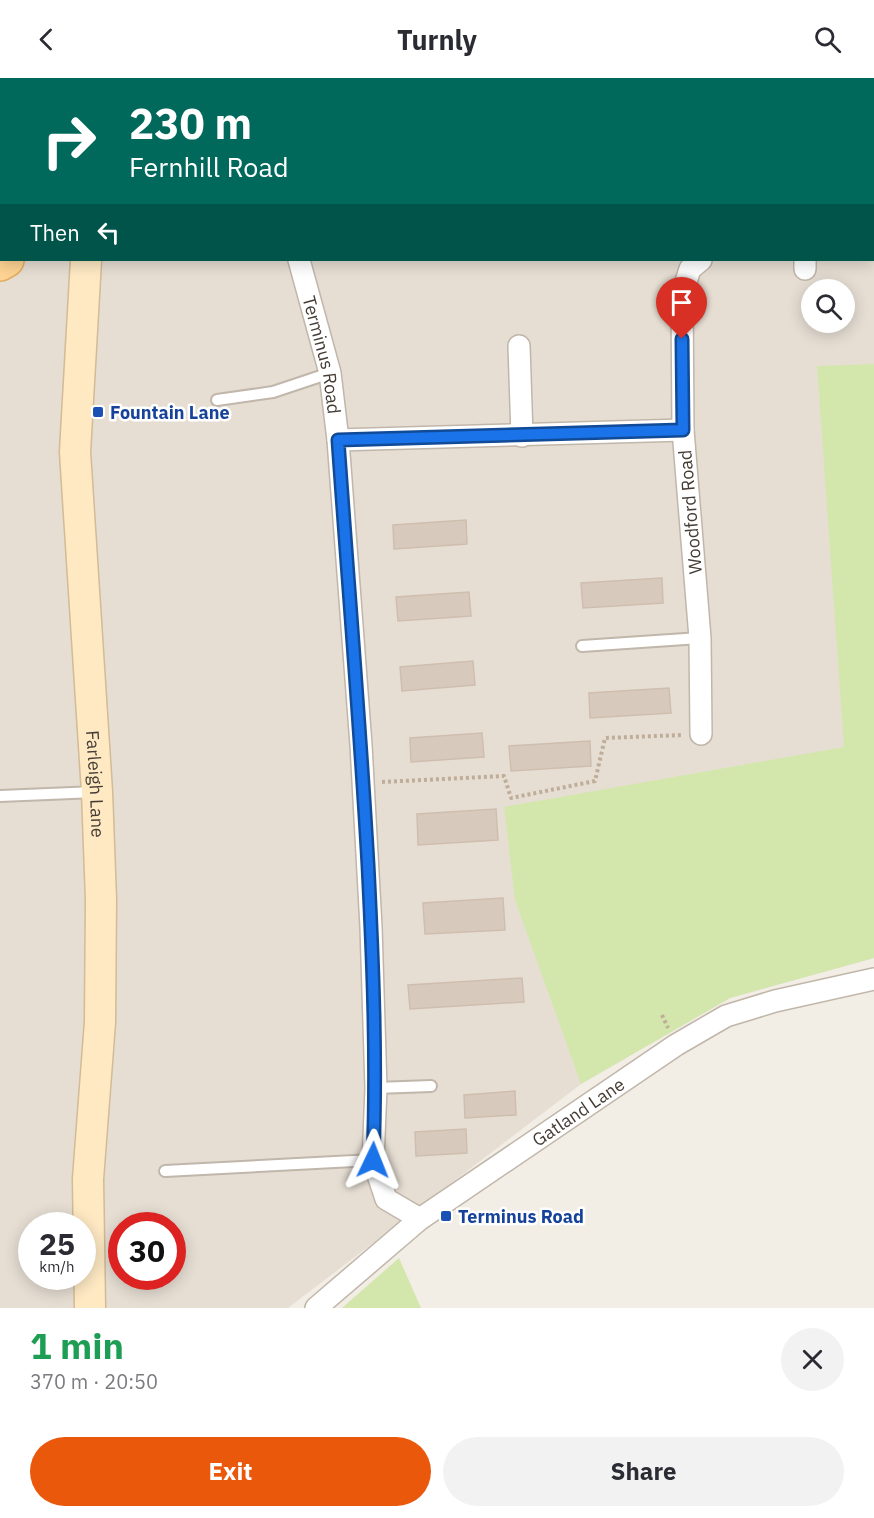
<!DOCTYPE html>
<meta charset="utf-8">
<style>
:root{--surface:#fff;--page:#f2f2f3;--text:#2b2b33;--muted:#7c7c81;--accent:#ea580c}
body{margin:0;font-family:"IBM Plex Sans",sans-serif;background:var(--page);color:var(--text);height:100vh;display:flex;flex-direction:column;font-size:22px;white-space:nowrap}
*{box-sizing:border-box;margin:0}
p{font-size:20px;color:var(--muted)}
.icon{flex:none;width:33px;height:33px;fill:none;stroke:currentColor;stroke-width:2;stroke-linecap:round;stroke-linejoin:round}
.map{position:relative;height:1230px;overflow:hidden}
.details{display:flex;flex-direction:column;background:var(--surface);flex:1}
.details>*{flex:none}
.top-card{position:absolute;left:0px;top:0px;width:874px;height:183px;box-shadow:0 3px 15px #0003;background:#00695c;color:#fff;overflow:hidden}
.buttons{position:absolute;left:801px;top:201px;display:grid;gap:12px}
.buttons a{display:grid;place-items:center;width:54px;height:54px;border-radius:50%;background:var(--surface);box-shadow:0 3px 15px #0003;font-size:30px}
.speed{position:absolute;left:18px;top:1134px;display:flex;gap:12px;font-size:30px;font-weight:700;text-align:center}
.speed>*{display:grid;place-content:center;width:78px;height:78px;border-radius:50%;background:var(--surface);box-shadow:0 3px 15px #0003;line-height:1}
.speed small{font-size:15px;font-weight:400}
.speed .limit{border:9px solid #d22;background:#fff;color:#111}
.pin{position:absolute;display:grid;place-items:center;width:51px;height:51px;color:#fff;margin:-62px -26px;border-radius:50% 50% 50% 0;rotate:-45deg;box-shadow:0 0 6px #0007}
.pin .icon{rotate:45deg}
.me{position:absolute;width:66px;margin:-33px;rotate:2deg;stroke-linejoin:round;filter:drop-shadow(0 0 4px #0008)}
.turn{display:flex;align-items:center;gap:21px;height:126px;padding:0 30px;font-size:27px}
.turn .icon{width:78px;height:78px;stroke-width:2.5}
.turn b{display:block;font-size:42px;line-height:51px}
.then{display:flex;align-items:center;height:57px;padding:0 30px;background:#0003;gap:12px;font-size:22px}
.round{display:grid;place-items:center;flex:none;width:63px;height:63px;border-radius:32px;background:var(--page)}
.headline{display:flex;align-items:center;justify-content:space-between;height:102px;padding:0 30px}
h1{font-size:36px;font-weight:800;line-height:45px;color:#1e9e55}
.action{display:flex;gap:12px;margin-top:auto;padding:12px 30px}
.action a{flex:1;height:69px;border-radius:36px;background:var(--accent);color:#fff;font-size:24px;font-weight:800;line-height:69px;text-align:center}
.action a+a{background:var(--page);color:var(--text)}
header{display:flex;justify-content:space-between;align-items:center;height:78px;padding:0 30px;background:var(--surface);font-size:27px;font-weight:800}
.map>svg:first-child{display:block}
.residential{fill:#e6ded3;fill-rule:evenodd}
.green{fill:#d3e7ad}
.building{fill:#d7cabd;stroke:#cfbeae;stroke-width:1.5}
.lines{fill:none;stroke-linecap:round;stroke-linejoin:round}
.lane-casing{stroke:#c1b6aa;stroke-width:14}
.street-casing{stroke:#c1b6aa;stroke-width:24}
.secondary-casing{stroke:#d2bb95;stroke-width:33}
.primary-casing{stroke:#e3ad62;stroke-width:36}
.path{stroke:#bfad99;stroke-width:4;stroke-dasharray:3 3;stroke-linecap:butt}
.lane{stroke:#fff;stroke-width:10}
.street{stroke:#fff;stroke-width:21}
.secondary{stroke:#fee9c3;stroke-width:30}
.primary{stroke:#fed393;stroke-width:33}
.route-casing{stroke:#114b97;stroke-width:15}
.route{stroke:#1a73e8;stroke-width:10}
.transit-dot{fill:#1a4fb4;stroke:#fff;stroke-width:2}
.labels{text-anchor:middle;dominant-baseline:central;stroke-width:5;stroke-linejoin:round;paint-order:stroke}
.street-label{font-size:18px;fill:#453c35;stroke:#fff}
.transit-label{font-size:18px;font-weight:bold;fill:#164399;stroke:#fff;text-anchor:start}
</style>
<header><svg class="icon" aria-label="back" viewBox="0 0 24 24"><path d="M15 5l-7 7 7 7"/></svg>Turnly<svg class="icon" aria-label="search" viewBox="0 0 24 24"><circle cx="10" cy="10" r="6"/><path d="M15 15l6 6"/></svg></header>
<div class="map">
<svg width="874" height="1230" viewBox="0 0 874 1230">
<rect width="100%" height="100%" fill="#f2ede5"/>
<path class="residential" d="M0,0H874V880L730,920L581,1006L288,1230H0ZM2,2H873V182H2ZM812,212H844V244H812ZM32,1148H82V1198H32ZM122,1148H172V1198H122Z"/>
<g class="green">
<path d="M874,286V880L730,920L581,1006L515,822L504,729L844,669L817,288Z"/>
<path d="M399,1180L421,1230H342Z"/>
</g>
<g class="building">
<path d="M466,442L467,466L394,471L393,447Z"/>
<path d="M662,500L663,525L583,530L581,505Z"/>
<path d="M469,514L471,538L398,543L396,519Z"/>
<path d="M473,583L475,607L402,613L400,589Z"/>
<path d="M669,610L671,635L590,640L589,615Z"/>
<path d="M482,655L484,679L411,684L410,660Z"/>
<path d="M590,663L591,688L511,693L509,668Z"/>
<path d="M496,731L498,762L418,767L417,736Z"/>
<path d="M503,820L505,852L425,856L423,825Z"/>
<path d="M522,900L524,924L410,931L408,907Z"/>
<path d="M515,1013L516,1037L465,1040L464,1017Z"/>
<path d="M466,1051L467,1075L416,1078L415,1054Z"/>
</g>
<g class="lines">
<g class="lane-casing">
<g id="lane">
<path d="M512,2V0"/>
<path d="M217,322L273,314L330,295"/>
<path d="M582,568L700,560"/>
<path d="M0,718L96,714"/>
<path d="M376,1010L431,1008"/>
<path d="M165,1093L373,1082"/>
</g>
</g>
<g class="street-casing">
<g id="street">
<path d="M803,0V2"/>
<path id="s1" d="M299,182L330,295L338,362L361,667L371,849L376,1010L373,1082L386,1121L420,1141"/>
<path d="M805,182V191"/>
<path d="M519,268L522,358"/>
<path d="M338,362L683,352"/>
<path d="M701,656L700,560L683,352L682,216L690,191L701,182"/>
<path id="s2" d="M316,1230L420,1141L676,967L726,938L775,923L874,901"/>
</g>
</g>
<g class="secondary-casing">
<g id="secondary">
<path d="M84,0V2"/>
<path id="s3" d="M86,182L75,374L97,714L101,822L100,944L88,1101L90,1230"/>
</g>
</g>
<g class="primary-casing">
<g id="primary">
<path d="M257,2L260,0"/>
<path d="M0,186L7,182"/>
</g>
</g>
<g class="path">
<path d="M382,704L504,698L511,720L595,703L605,660L682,657"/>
<path d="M662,937L668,950"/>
</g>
<use href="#lane" class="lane"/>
<use href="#street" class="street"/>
<use href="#secondary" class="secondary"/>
<use href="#primary" class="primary"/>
</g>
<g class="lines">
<g class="route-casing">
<path id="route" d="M373,1082C377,983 373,885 368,787C360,645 348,504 338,362L683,352L682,261"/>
</g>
<use href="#route" class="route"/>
</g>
<g class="transit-dot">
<rect x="92" y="328" width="12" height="12" rx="3"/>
<rect x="440" y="1132" width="12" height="12" rx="3"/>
</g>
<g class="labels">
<g class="street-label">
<text stroke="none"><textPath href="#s1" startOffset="98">Terminus Road</textPath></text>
<text transform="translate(690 434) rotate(-95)">Woodford Road</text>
<text stroke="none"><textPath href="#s3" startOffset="525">Farleigh Lane</textPath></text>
<text stroke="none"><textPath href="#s2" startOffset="328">Gatland Lane</textPath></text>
</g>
<g class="transit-label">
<text x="110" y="334">Fountain Lane</text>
<text x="458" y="1138">Terminus Road</text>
</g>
</g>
</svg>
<div class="buttons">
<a><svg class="icon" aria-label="search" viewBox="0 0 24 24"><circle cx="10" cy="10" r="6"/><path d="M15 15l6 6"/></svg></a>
</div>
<div class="speed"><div>25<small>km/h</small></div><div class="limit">30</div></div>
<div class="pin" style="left:682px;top:261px;background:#d93025"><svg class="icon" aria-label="arrive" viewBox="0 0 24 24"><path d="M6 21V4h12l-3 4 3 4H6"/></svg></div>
<svg class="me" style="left:373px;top:1082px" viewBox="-20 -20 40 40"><path d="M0-17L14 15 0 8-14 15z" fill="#1a73e8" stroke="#fff" stroke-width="4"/></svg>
<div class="top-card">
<div class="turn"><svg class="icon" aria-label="right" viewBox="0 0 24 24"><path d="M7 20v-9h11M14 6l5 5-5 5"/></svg><div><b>230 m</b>Fernhill Road</div></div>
<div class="then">Then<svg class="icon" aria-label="left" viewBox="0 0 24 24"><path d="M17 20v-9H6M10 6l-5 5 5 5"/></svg></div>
</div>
</div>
<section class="details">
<div class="headline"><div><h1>1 min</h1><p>370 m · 20:50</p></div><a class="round"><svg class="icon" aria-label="close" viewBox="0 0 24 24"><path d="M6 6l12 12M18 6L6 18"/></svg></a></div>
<div class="action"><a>Exit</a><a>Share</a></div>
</section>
